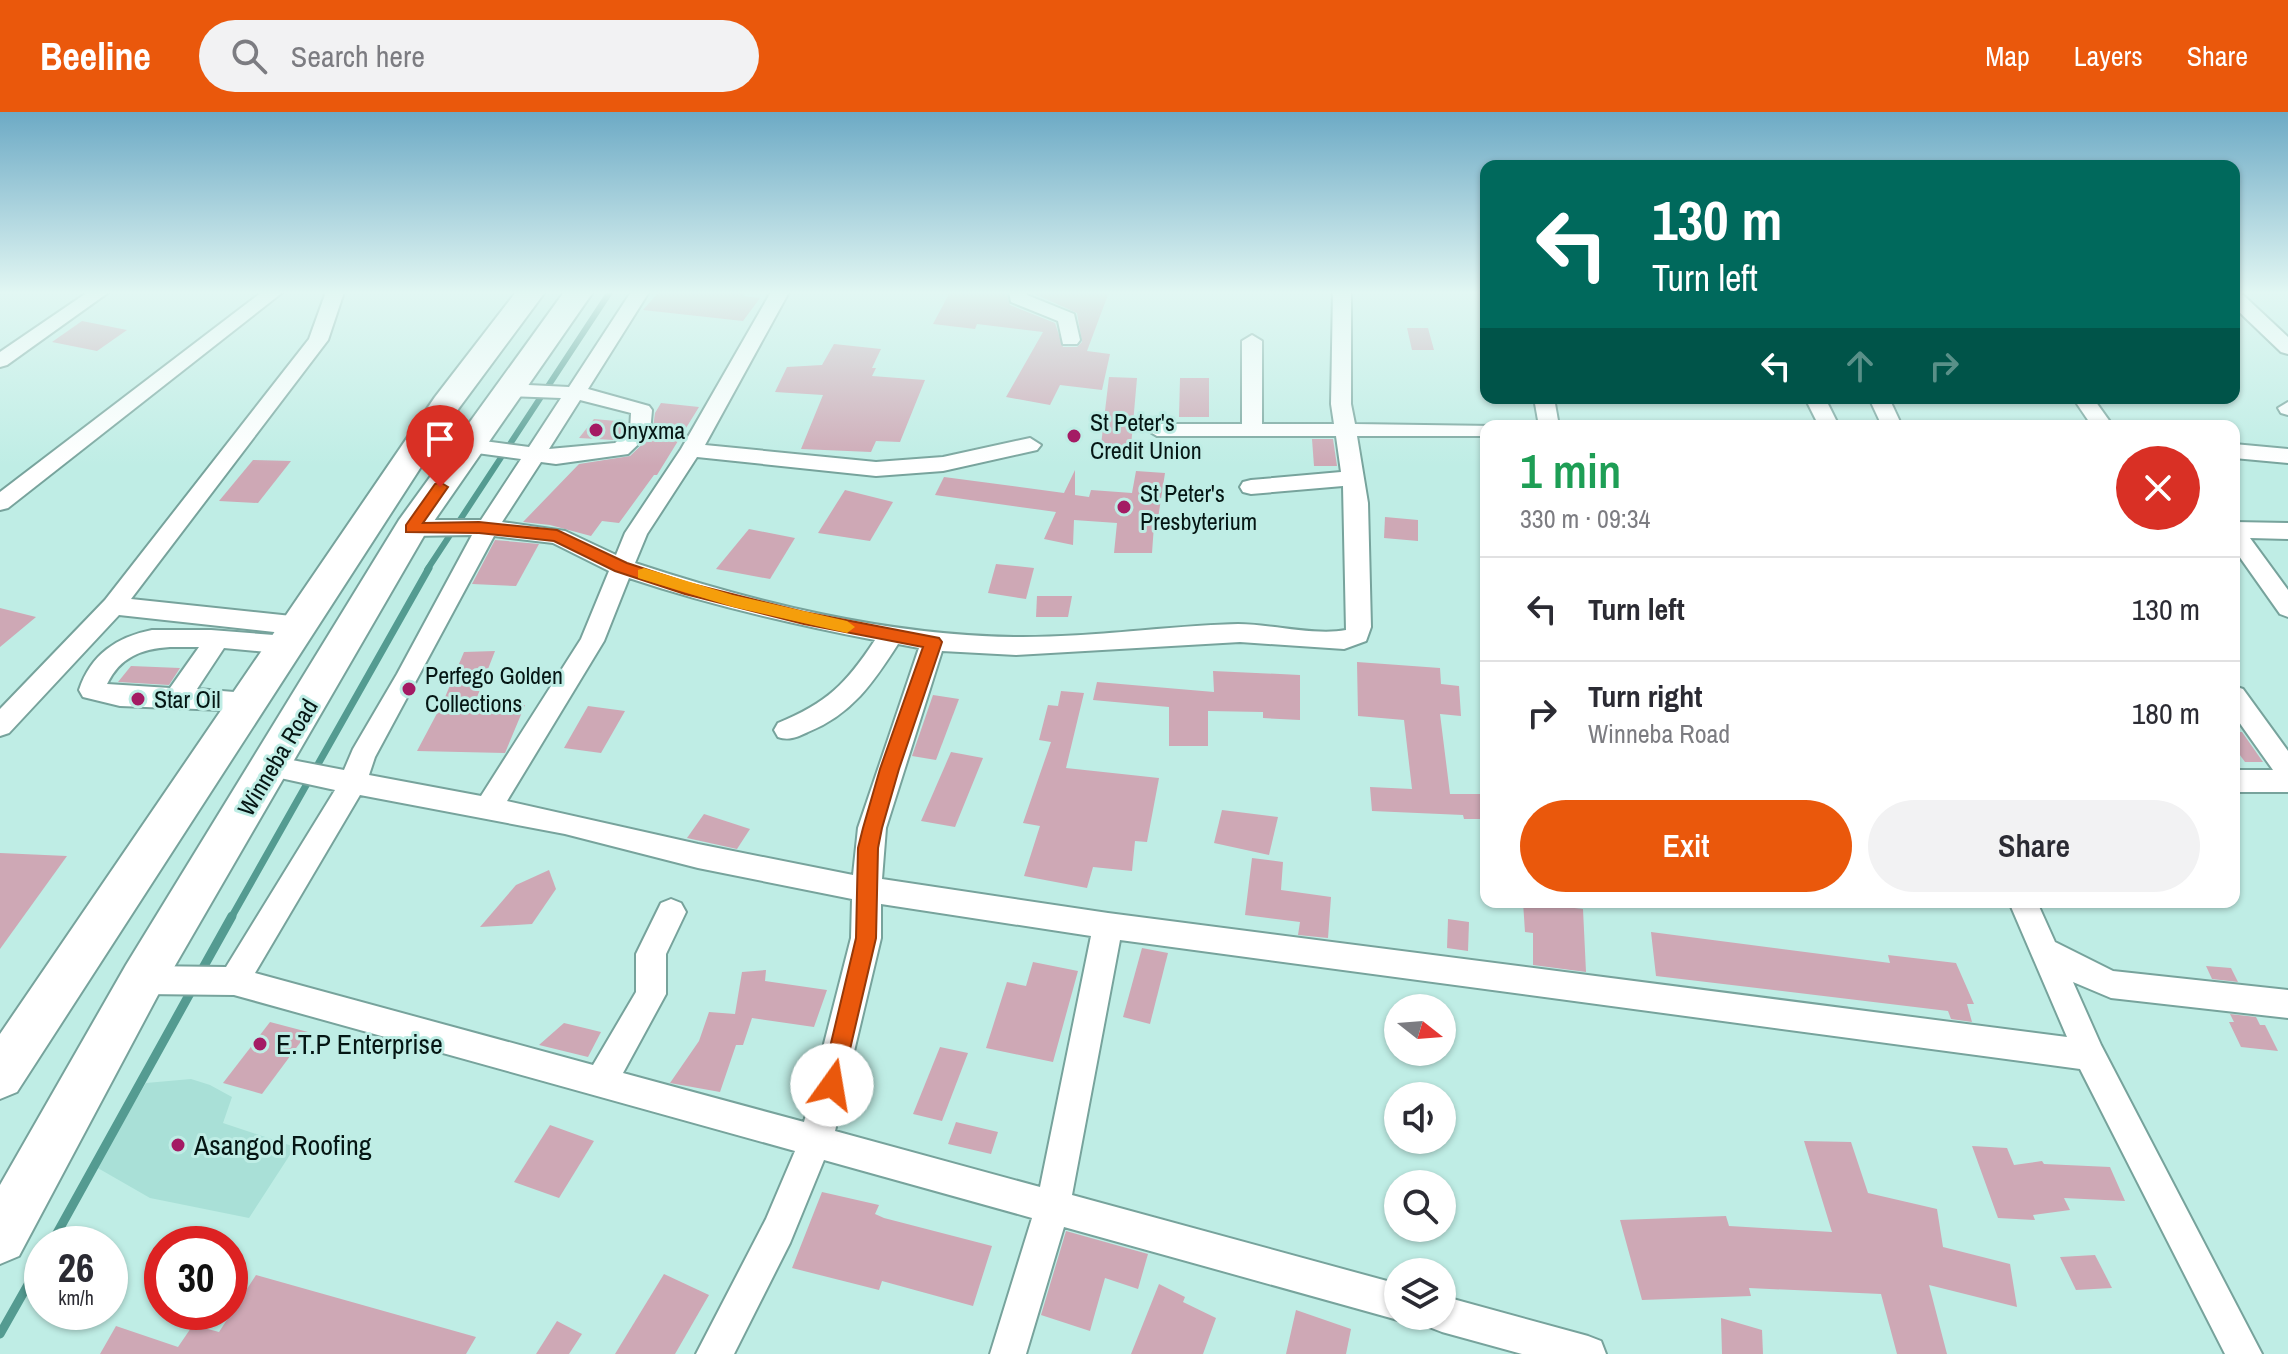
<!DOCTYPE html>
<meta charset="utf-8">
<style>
:root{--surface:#fff;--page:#f2f2f3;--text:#2b2b33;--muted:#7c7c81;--line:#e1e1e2;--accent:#ea580c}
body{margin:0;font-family:"Archivo Narrow",sans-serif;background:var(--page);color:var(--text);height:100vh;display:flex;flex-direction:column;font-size:30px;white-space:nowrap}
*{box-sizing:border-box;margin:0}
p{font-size:26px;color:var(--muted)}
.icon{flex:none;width:44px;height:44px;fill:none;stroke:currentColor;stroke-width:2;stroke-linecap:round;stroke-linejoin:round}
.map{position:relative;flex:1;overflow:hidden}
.side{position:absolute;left:1480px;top:308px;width:760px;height:488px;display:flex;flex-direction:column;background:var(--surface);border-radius:16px;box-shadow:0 2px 6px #0004}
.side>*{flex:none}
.top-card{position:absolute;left:1480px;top:48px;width:760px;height:244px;border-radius:16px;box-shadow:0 2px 6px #0004;background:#00695c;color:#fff;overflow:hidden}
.needle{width:52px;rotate:107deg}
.fabs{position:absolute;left:1384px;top:882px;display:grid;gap:16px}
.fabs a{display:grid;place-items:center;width:72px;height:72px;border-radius:50%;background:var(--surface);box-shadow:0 2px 6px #0004;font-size:40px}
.speed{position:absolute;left:24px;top:1114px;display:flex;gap:16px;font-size:40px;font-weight:700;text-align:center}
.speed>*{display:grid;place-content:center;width:104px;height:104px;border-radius:50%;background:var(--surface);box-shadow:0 2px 6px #0004;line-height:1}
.speed small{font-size:20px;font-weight:400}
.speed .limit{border:12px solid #d22;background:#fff;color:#111}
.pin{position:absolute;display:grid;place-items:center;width:68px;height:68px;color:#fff;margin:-82px -34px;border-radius:50% 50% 50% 0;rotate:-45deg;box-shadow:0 0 8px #0007}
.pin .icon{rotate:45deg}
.me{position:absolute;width:88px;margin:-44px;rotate:13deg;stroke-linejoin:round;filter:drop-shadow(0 0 6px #0008)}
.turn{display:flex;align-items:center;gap:28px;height:168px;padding:0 40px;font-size:36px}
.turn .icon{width:104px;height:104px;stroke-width:2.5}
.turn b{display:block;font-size:56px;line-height:68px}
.lanes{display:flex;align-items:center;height:76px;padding:0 40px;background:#0003;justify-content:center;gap:40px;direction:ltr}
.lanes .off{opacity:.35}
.round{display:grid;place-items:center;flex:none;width:84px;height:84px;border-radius:42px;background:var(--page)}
.head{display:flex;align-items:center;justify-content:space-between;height:136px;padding:0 40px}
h1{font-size:48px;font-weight:600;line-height:60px;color:#1e9e55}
.action{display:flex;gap:16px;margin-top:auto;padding:16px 40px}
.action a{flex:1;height:92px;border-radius:48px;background:var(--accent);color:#fff;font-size:32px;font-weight:600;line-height:92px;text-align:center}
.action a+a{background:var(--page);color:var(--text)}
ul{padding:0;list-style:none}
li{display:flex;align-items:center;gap:24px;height:104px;padding:0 40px;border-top:2px solid var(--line)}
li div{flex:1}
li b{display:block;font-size:30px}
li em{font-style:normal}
header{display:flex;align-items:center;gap:48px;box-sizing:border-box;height:112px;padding:0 40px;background:var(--accent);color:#fff}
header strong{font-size:38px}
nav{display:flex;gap:44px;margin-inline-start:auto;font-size:28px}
.search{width:560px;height:72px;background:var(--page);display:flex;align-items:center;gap:20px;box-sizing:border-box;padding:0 28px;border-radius:44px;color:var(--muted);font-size:30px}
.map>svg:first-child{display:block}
.built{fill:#a9e0d7}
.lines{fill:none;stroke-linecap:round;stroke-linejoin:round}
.stream-far2{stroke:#549b91;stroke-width:6}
.stream-far1{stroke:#549b91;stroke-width:7}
.stream{stroke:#549b91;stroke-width:9}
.building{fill:#cea8b5}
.minor-casing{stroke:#77a39c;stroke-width:4}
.highway-casing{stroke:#77a39c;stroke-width:4}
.minor{fill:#fff;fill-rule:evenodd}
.highway{fill:#fff;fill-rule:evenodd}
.route{fill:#ea580c;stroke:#983908;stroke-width:2}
.slow{fill:#f59e0b}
.poi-dot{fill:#a41b64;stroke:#bfede5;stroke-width:3}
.labels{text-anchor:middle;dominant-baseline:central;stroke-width:6;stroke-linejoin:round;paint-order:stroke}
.poi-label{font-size:24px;fill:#051614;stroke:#bfede5;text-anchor:start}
.street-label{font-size:24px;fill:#051614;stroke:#bfede5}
.near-poi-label{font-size:28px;fill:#051614;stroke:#bfede5;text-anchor:start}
</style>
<header>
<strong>Beeline</strong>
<div class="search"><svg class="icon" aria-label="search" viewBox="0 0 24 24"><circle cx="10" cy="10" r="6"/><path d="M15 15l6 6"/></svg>Search here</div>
<nav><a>Map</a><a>Layers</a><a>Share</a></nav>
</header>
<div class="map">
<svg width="2288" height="1242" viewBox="0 0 2288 1242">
<rect width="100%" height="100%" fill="#bfede5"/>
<path class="built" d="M191,967L210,973L232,985L223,1011L295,1035L249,1106L150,1086L96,1055L146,971Z"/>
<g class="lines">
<path class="stream-far2" d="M427,458L610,180"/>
<path class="stream-far1" d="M231,806L429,456"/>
<g class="stream">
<path d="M199,863L232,804"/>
<path d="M51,1132L194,874"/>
<path d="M0,1222L42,1148"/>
</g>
</g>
<g class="building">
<path d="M659,180H746L743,184L760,186L743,209L643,198Z"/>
<path d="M950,180H1006L1010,193L1055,211L1063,235H1077L1082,230L1077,201L1030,180H1109L1087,239L1110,242L1102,278L1060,273L1050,293L1006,285L1043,220L977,212L975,217L933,212Z"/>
<path d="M82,209L127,218L97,239L52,230Z"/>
<path d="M1407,216H1428L1434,238H1412Z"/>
<path d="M834,232L881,237L872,256H876L872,264L925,268L900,330L876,329L871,340L801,337L823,283L775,280L787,255L822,253Z"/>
<path d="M1109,265L1137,266L1131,334L1101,333Z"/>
<path d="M1180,266H1209V305H1179Z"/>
<path d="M661,291L699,295L657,363H654L619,411L602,409L591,424L550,413L523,410L579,352L630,344L652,323L655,301Z"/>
<path d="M594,307L627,310V318L614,328L579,326Z"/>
<path d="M1312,327H1333L1337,354H1314Z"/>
<path d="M253,348L291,349L258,391L219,389Z"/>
<path d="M1075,358V383L1089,385L1091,378L1132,381L1136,359L1165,361L1157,413H1154L1152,441H1114L1117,411L1074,408L1073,433L1044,427L1056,400L935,383L944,365L1064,381Z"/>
<path d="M845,378L893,390L870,429L818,421Z"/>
<path d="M1385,405L1418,408V429L1384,426Z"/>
<path d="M749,417L795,426L770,467L716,457Z"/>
<path d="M495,428L539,432L516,474L472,472Z"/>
<path d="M996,452L1034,456L1026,487L988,481Z"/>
<path d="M1037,484H1072L1068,505H1036Z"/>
<path d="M0,496L36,505L0,535Z"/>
<path d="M495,539L474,593H525L505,641L417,639L443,590L464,540Z"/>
<path d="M1357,550L1440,556L1441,572L1459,574L1461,604L1440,602L1450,682H1486V707H1464L1463,703L1372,699L1370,675L1412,677L1404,608L1358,604Z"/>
<path d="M131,554L180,556L169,573L118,570Z"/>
<path d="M1213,559L1300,563V608L1263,606V600L1208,599V634H1169V595L1093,588L1097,570L1214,580Z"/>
<path d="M1061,579L1084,581L1066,656L1159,666L1147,730L1135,729L1132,759L1093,755L1087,776L1024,764L1040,714L1023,711L1051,630L1039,628L1048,593L1058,594Z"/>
<path d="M933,583L959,587L936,648L912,644Z"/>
<path d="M588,594L625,599L601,641L564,636Z"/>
<path d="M2234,620H2242L2263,650H2245L2234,635Z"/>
<path d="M951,640L983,646L955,715L921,709Z"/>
<path d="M1222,698L1278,705L1269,743L1214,731Z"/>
<path d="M704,702L750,717L737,737L687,726Z"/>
<path d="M0,741L67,744L0,837Z"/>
<path d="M1252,746L1283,750L1281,778L1331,785L1328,826L1298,823L1300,810L1245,803Z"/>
<path d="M549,758L556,777L532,812L480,815L516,773Z"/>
<path d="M1523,790H1549V793L1583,797L1586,860L1533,853V821L1525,820Z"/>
<path d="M1448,807L1469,810L1468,839L1447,836Z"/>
<path d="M1651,820L1890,851L1888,843L1956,851L1974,892H1967L1972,910L1951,907L1948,899L1656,864Z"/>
<path d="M1142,836L1168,841L1150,912L1123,905Z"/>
<path d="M1033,850L1078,859L1053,950L986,936L1007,870L1026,874Z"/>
<path d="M2206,854L2231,856L2238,870L2212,867Z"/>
<path d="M766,858L765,869L827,878L814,915L752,906L743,933H736L720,980L670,971L699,929L709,900L735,902L742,860Z"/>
<path d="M2230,902L2256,905L2260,913H2265L2278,939L2241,935L2229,910H2234Z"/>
<path d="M270,910L308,920L262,982L223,971Z"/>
<path d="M564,911L601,920L588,945L539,933Z"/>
<path d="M940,935L968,941L942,1009L913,1002Z"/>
<path d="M956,1010L998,1020L991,1042L948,1032Z"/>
<path d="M550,1013L594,1029L559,1086L514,1070Z"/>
<path d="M1804,1029L1851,1030L1868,1081L1937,1097L1943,1135L2010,1152L2017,1195L1929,1173L1947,1242H1897L1881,1182L1749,1176L1751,1184L1642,1188L1620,1108L1726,1104L1729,1114L1832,1120Z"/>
<path d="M1972,1034L2007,1036L2014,1053L2042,1049L2044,1052L2110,1055L2125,1089L2064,1086L2070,1098L2033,1103L2035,1108L1998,1106Z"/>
<path d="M822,1080L879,1093L875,1102L884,1106L992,1134L973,1194L882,1169L879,1178L792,1156Z"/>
<path d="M1066,1119L1148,1142L1138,1177L1105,1166L1090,1219L1041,1203Z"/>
<path d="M2095,1143L2112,1176L2076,1178L2060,1145Z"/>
<path d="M664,1162L709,1183L675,1242H615Z"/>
<path d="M256,1163L476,1225L466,1242H100L116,1214L178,1235L193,1213L219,1220Z"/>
<path d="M1159,1172L1185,1185L1183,1190L1216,1206L1203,1242H1131Z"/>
<path d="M1296,1198L1351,1217L1346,1242H1286Z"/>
<path d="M1721,1206L1762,1218L1763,1242H1722Z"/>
<path d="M557,1209L582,1222L569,1242H536Z"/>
</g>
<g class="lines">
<g class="minor-casing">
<g id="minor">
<path d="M88,180H109L7,253L0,255V240Z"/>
<path d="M262,180H283L8,396L0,398V380Z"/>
<path d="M326,180H344L328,228L131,487L301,505L310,508L313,514L310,520L301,523L119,503L9,621L0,624V597L105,488L309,227Z"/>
<path d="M631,180H649L588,277L649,294L652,298L650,321L628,342L556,352L541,350L502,410L565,419L616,443L625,421L681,337L771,180H789L705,333L876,350L943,345L1030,326L1041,333L1037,338L943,359L876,364L697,345L647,422L635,451C756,491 886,523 1014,525C1089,526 1163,514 1238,512C1271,512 1315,524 1346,518L1343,374L1251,382L1243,380L1240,375L1243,370L1251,368L1341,360L1336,324H1157L1147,318L1157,312H1242V229L1252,223L1262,229V312H1334L1331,292L1333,180H1351V292L1355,312L1494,314H1486V324H1357L1368,391L1371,515L1366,529L1344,537L1240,530L1016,543L942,539L886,716L882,767L1108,801L2067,925L2009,790H2037L2055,830L2113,859L2288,878V906L2111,886L2073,870L2101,933L2262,1242H2225L2080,957L1120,828L1072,1083L1398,1172V1204H1407L1398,1208L1064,1115L1026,1242H990L1032,1106L824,1048L790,1131L734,1242H696L766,1107L795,1039L234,883L142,882L131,878L127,868L131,858L142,854L226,855L335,678L262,662L258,655L262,648L271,644L344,658L353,637L397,562L472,423L411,424L403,421L400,416L403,411L411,408H481L521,347L462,339L458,334L462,329L469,327L529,335L561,286L508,284L498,278L508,272L569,275ZM580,288L631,301L630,319L615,331L549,337ZM494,424L553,431L609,459L581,527L481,684L369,663L375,645ZM629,466C710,493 792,512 875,528C846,572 827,591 778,611L774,618L778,625C789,629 797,625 808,620C852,602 873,571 898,532L919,536L858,716L853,763L698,732L507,689L604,529ZM360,683L565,722L698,756L852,787L851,826L804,1010L623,961L666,882V842L686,800L681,791L671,787L661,791L636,842V880L593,953L255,861ZM881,792L1091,824L1040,1075L835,1019L881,826Z"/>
<path d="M1009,180H1027V183L1074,202L1080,228L1077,232H1063L1058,209L1011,190Z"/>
<path d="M2234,180L2241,181L2288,225V242L2281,240L2234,195Z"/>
<path d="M1534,286H1554L1559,314H1539Z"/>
<path d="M1805,286H1825L1839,314H1819Z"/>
<path d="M1869,286H1889L1902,314H1882Z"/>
<path d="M2073,286H2093L2113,314H2092Z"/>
<path d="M2288,290V303L2281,301L2278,296Z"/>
<path d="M2234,332L2288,337V351L2234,346Z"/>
<path d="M2234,410L2288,411V427L2250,426L2288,478V505L2280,502L2234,437Z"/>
<path d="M152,518H211L287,524L296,527L299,533L296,539L287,542L224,536L197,577L258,582L262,589L258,596L249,599L120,594L83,585L79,578C91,542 117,525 152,518ZM170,535H199L170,576L107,572C120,545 141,537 170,535Z"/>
<path d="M2234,574L2243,577L2288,639V680H2234V658H2273L2234,603Z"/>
<path d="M1442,1184L1588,1224L1601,1229L1606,1242H1522L1442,1220L1429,1215L1425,1204H1442Z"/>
</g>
</g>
<g class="highway-casing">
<g id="highway">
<path d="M516,180H545L459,296L17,980L0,987V922L435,285Z"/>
<path d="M564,180H593L425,422L158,883L19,1144L0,1152V1073L126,853L399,408Z"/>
</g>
</g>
<use href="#minor" class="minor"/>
<use href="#highway" class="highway"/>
</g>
<linearGradient id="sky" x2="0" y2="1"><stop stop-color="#6daac5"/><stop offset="0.51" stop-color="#e2f7f3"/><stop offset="1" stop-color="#e2f7f3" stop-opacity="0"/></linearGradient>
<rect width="2288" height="354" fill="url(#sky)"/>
<path class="route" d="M440,370L448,375L423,411L479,410L557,418L627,451L688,471L804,500L939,526L942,530L899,657L882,716L878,736L876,826L840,980L832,984L824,980L821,973L856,826L858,736L863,716L880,657L923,535L804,512L685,482L615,459L554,429L479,421L406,420V413L435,372Z"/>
<path class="slow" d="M644,456L733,483L847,509L855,515L847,521L733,495L638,466V458Z"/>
<g class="poi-dot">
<circle cx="596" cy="318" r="8"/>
<circle cx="1074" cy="324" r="8"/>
<circle cx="1124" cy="395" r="8"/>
<circle cx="409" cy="577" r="8"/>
<circle cx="138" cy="587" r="8"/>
<circle cx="260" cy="932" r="8"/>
<circle cx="178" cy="1033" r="8"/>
</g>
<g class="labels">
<g class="poi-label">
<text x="1090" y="310">St Peter's<tspan x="1090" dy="28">Credit Union</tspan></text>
<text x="612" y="318">Onyxma</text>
<text x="1140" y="381">St Peter's<tspan x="1140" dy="28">Presbyterium</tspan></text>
<text x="425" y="563">Perfego Golden<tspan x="425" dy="28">Collections</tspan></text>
<text x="154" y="587">Star Oil</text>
</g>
<g class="street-label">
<text transform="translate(277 645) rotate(-59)">Winneba Road</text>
</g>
<g class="near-poi-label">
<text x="276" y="932">E.T.P Enterprise</text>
<text x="194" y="1033">Asangod Roofing</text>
</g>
</g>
</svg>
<div class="fabs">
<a><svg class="needle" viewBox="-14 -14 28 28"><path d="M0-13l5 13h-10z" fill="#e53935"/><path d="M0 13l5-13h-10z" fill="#7c7c81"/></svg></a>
<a><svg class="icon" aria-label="sound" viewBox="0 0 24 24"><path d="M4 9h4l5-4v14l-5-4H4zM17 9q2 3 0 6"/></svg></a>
<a><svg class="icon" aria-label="search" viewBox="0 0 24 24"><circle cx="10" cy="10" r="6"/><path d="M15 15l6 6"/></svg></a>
<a><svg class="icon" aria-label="layers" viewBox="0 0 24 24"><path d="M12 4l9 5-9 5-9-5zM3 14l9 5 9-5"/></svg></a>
</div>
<div class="speed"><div>26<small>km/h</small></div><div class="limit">30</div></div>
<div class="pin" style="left:440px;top:375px;background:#d93025"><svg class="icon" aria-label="arrive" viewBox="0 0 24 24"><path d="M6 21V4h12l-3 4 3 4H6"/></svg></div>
<svg class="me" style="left:832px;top:973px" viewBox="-20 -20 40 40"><circle r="19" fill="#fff"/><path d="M0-13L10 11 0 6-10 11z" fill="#ea580c"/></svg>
<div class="top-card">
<div class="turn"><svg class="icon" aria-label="left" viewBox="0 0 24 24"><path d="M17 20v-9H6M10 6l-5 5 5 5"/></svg><div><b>130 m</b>Turn left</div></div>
<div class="lanes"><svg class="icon" aria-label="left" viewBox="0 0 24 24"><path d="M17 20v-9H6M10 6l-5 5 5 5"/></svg><svg class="icon off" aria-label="ahead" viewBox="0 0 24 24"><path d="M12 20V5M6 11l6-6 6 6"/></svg><svg class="icon off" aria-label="right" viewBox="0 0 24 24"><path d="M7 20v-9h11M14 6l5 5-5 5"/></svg></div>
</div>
<section class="side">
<div class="head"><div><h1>1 min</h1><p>330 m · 09:34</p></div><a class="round" style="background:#d93025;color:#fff"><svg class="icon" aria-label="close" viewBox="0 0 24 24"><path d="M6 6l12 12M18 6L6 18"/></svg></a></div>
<ul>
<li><svg class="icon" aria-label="left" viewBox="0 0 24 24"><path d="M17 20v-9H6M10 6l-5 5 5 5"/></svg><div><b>Turn left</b></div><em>130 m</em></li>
<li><svg class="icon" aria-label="right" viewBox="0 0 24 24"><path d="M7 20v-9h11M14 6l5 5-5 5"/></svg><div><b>Turn right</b><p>Winneba Road</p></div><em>180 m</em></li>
</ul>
<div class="action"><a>Exit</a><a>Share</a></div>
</section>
</div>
